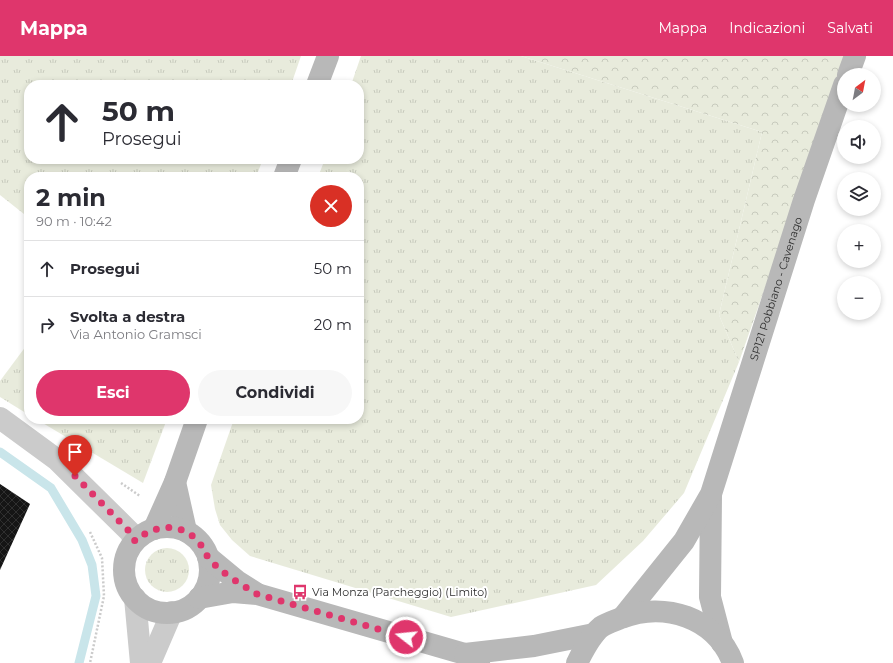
<!DOCTYPE html>
<html lang="it">
<meta charset="utf-8">
<style>
:root{--surface:#fff;--page:#f7f7f7;--text:#2b2b33;--muted:#7c7c81;--line:#e1e1e2;--accent:#df366c}
body{margin:0;font-family:Montserrat,sans-serif;background:var(--page);color:var(--text);height:100vh;display:flex;flex-direction:column;font-size:15px;white-space:nowrap}
*{box-sizing:border-box;margin:0}
p{font-size:13px;color:var(--muted)}
.icon{flex:none;width:22px;height:22px;fill:none;stroke:currentColor;stroke-width:2;stroke-linecap:round;stroke-linejoin:round}
.map{position:relative;flex:1;overflow:hidden}
.panel{position:absolute;left:24px;top:116px;width:340px;height:252px;display:flex;flex-direction:column;background:var(--surface);border-radius:16px;box-shadow:0 2px 6px #0003}
.panel>*{flex:none}
.banner{position:absolute;left:24px;top:24px;width:340px;height:84px;border-radius:16px;box-shadow:0 2px 6px #0003;background:#fff;color:var(--text);overflow:hidden}
.needle{width:26px;rotate:32deg}
.controls{position:absolute;left:837px;top:12px;display:grid;gap:8px}
.controls a{display:grid;place-items:center;width:44px;height:44px;border-radius:50%;background:var(--surface);box-shadow:0 2px 6px #0003;font-size:20px}
.pin{position:absolute;display:grid;place-items:center;width:34px;height:34px;color:#fff;margin:-41px -17px;border-radius:50% 50% 50% 0;rotate:-45deg;box-shadow:0 0 4px #0007}
.pin .icon{rotate:45deg}
.me{position:absolute;width:44px;margin:-22px;rotate:286deg;stroke-linejoin:round;filter:drop-shadow(0 0 3px #0008)}
.turn{display:flex;align-items:center;gap:14px;height:84px;padding:0 12px;font-size:18px}
.turn .icon{width:52px;height:52px;stroke-width:2.5}
.turn b{display:block;font-size:28px;line-height:34px}
.round{display:grid;place-items:center;flex:none;width:42px;height:42px;border-radius:21px;background:var(--page)}
.summary{display:flex;align-items:center;justify-content:space-between;height:68px;padding:0 12px}
h1{font-size:24px;font-weight:700;line-height:30px}
.primary-button{display:flex;gap:8px;margin-top:auto;padding:8px 12px}
.primary-button a{flex:1;height:46px;border-radius:24px;background:var(--accent);color:#fff;font-size:16px;font-weight:700;line-height:46px;text-align:center}
.primary-button a+a{background:var(--page);color:var(--text)}
ul{padding:0;list-style:none}
li{display:flex;align-items:center;gap:12px;height:56px;padding:0 12px;border-top:1px solid var(--line)}
li div{flex:1}
li b{display:block;font-size:15px}
li em{font-style:normal}
header{display:flex;align-items:center;gap:24px;box-sizing:border-box;height:56px;padding:0 20px;background:var(--accent);color:#fff}
header strong{font-size:19px}
nav{display:flex;gap:22px;margin-inline-start:auto;font-size:14px}
.map>svg:first-child{display:block}
.grass{fill:url(#grass-tufts)}
.forest{fill:url(#forest-crowns)}
.lines{fill:none;stroke-linecap:round;stroke-linejoin:round}
.stream{stroke:#c9e5ea;stroke-width:9}
.building{fill:url(#building-cross-hatch)}
.path{stroke:#cbcbcb;stroke-width:2.5;stroke-dasharray:2 2;stroke-linecap:butt}
.street{stroke:#cbcbcb;stroke-width:22}
.secondary{stroke:#b8b8b8;stroke-width:22}
.route{stroke:#df366c;stroke-width:7;stroke-dasharray:0 12.6}
.labels{text-anchor:middle;dominant-baseline:central;stroke-width:4;stroke-linejoin:round;paint-order:stroke}
.street-label{font-size:11px;fill:#2e2e2e;stroke:#fff}
.poi-label{font-size:11px;fill:#2e2e2e;stroke:#fff;text-anchor:start}
</style>
<header>
<strong>Mappa</strong>
<nav><a>Mappa</a><a>Indicazioni</a><a>Salvati</a></nav>
</header>
<div class="map">
<svg width="893" height="607" viewBox="0 0 893 607">
<defs>
<pattern id="grass-tufts" width="24" height="20" patternUnits="userSpaceOnUse"><rect width="24" height="20" fill="#e8ebdc"/><path d="M3 7l-1-3M5 7V3M7 7l1-3M15 17l-1-3M17 17v-4M19 17l1-3" fill="none" stroke="#c7cabd"/></pattern>
<pattern id="forest-crowns" width="20" height="18" patternUnits="userSpaceOnUse"><rect width="20" height="18" fill="#e8ebdc"/><path d="M2 6a3 3 0 1 1 6 0M12 15a3 3 0 1 1 6 0" fill="none" stroke="#c7cabd"/></pattern>
<pattern id="building-cross-hatch" width="8" height="8" patternUnits="userSpaceOnUse"><rect width="8" height="8" fill="#151515"/><path d="M0 0l8 8M0 8l8-8" fill="none" stroke="#2f2f2f"/></pattern>
</defs>
<rect width="100%" height="100%" fill="#fff"/>
<g class="grass">
<path d="M0,0H301L291,29H29V103H263L256,121H29V162L0,139Z"/>
<path d="M361,0H521L762,76L719,259L739,306L684,437L643,485L596,529L451,561L250,500L232,484L220,469L215,453L211,429L234,363H359V121H318L325,103H359V29H351Z"/>
<path d="M29,286V359L0,341V325Z"/>
<path d="M36,363H167L143,427Z"/>
<circle cx="167" cy="514" r="22"/>
</g>
<path class="forest" d="M521,0H846L739,306L719,259L762,76Z"/>
<g class="lines">
<path class="stream" d="M0,396L51,432L82,484L92,509L96,540L79,607"/>
</g>
<path class="building" d="M0,428L30,448L0,514Z"/>
<g class="lines">
<g class="path">
<path d="M121,427L140,440"/>
<path d="M90,476L102,502L104,540L90,607"/>
</g>
<g class="street">
<path d="M0,362L56,403L130,476L135,485"/>
<path d="M135,542L141,607"/>
<path d="M150,607L172,556"/>
</g>
<g class="secondary">
<path d="M848,19L855,0"/>
<path d="M317,29L328,0"/>
<path d="M284,121L291,103"/>
<path d="M175,426L186,475"/>
<path d="M711,440L710,541L722,587"/>
<circle cx="167" cy="514" r="43"/>
<path d="M154,473L175,426L197,363"/>
<path d="M208,501L237,525L256,537"/>
<path d="M199,542L233,536L257,538L465,598L479,607"/>
<path id="s1" d="M623,561L684,485L711,438L804,144L844,29"/>
<path d="M465,598L534,590L594,578"/>
<path d="M577,607C583,595 590,580 601,571C607,567 614,565 621,562C664,545 716,561 733,607"/>
</g>
</g>
<g class="lines">
<path class="route" d="M75,420L130,476L135,485C153,469 178,466 196,483C202,488 203,495 208,501C218,515 242,529 257,538L406,581"/>
</g>
<defs>
<g id="bus-bare" transform="scale(1.2)"><path d="M-5-6H5V4H4V6H2V4H-2V6H-4V4H-5ZM-3.5-4V0h7V-4ZM-3.5 1.2v1.5H-2V1.2ZM2 1.2v1.5H3.5V1.2Z" fill="#df366c" stroke="#fff" stroke-width="2.5" paint-order="stroke"/></g>
</defs>
<g fill-rule="evenodd">
<use href="#bus-bare" x="300" y="536"/>
</g>
<g class="labels">
<g class="street-label">
<text stroke="none"><textPath href="#s1" startOffset="367">SP121 Pobbiano - Cavenago</textPath></text>
</g>
<g class="poi-label">
<text x="312" y="536">Via Monza (Parcheggio) (Limito)</text>
</g>
</g>
</svg>
<div class="controls">
<a><svg class="needle" viewBox="-14 -14 28 28"><path d="M0-13l5 13h-10z" fill="#e53935"/><path d="M0 13l5-13h-10z" fill="#7c7c81"/></svg></a>
<a><svg class="icon" aria-label="sound" viewBox="0 0 24 24"><path d="M4 9h4l5-4v14l-5-4H4zM17 9q2 3 0 6"/></svg></a>
<a><svg class="icon" aria-label="layers" viewBox="0 0 24 24"><path d="M12 4l9 5-9 5-9-5zM3 14l9 5 9-5"/></svg></a>
<a>+</a>
<a>−</a>
</div>
<div class="pin" style="left:75px;top:420px;background:#d93025"><svg class="icon" aria-label="arrive" viewBox="0 0 24 24"><path d="M6 21V4h12l-3 4 3 4H6"/></svg></div>
<svg class="me" style="left:406px;top:581px" viewBox="-20 -20 40 40"><circle r="17" fill="#df366c" stroke="#fff" stroke-width="3"/><path d="M0-11L8 9 0 5-8 9z" fill="#fff"/></svg>
<div class="banner">
<div class="turn"><svg class="icon" aria-label="ahead" viewBox="0 0 24 24"><path d="M12 20V5M6 11l6-6 6 6"/></svg><div><b>50 m</b>Prosegui</div></div>
</div>
<section class="panel">
<div class="summary"><div><h1>2 min</h1><p>90 m · 10:42</p></div><a class="round" style="background:#d93025;color:#fff"><svg class="icon" aria-label="close" viewBox="0 0 24 24"><path d="M6 6l12 12M18 6L6 18"/></svg></a></div>
<ul>
<li><svg class="icon" aria-label="ahead" viewBox="0 0 24 24"><path d="M12 20V5M6 11l6-6 6 6"/></svg><div><b>Prosegui</b></div><em>50 m</em></li>
<li><svg class="icon" aria-label="right" viewBox="0 0 24 24"><path d="M7 20v-9h11M14 6l5 5-5 5"/></svg><div><b>Svolta a destra</b><p>Via Antonio Gramsci</p></div><em>20 m</em></li>
</ul>
<div class="primary-button"><a>Esci</a><a>Condividi</a></div>
</section>
</div>
